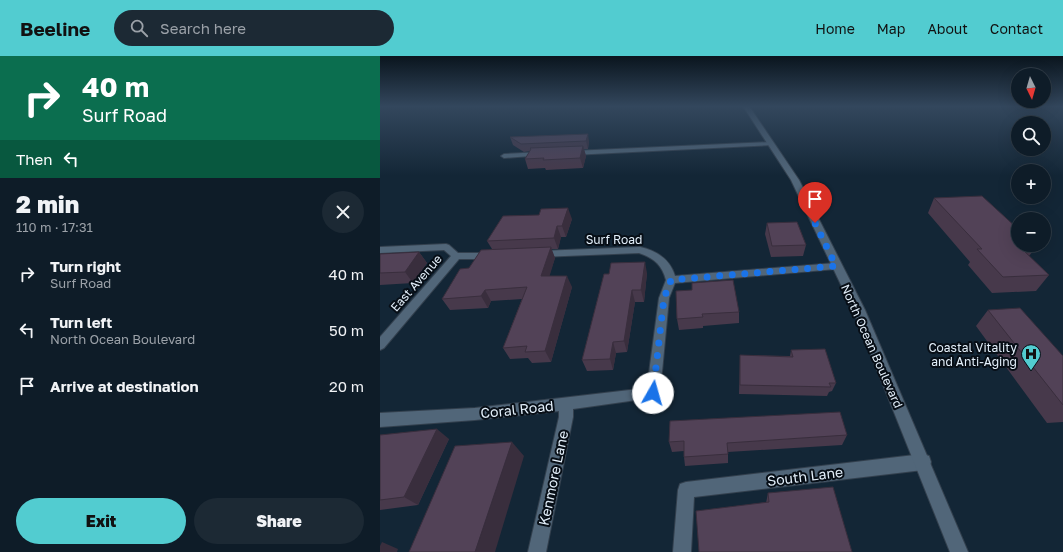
<!DOCTYPE html>
<meta charset="utf-8">
<style>
:root{--surface:#0e1c28;--page:#1c2934;--text:#f1f3f6;--muted:#9ba1a8;--line:#2e3a45;--accent:#52ccd0}
body{margin:0;font-family:"Golos Text",sans-serif;background:var(--page);color:var(--text);height:100vh;display:flex;flex-direction:column;font-size:15px;white-space:nowrap}
*{box-sizing:border-box;margin:0}
p{font-size:13px;color:var(--muted)}
.icon{flex:none;width:22px;height:22px;fill:none;stroke:currentColor;stroke-width:2;stroke-linecap:round;stroke-linejoin:round}
.map{position:relative;flex:1;overflow:hidden}
.details{display:flex;flex-direction:column;background:var(--surface);width:380px}
.details>*{flex:none}
.hud{background:#0b6e4f;color:#fff;overflow:hidden}
.needle{width:26px;rotate:175deg}
.tools{position:absolute;left:631px;top:12px;display:grid;gap:8px}
.tools a{display:grid;place-items:center;width:40px;height:40px;border-radius:50%;background:var(--surface);box-shadow:0 4px 16px #0002,0 0 0 1px var(--line);font-size:20px}
.pin{position:absolute;display:grid;place-items:center;width:34px;height:34px;color:#fff;margin:-41px -17px;border-radius:50% 50% 50% 0;rotate:-45deg;box-shadow:0 0 4px #0007}
.pin .icon{rotate:45deg}
.me{position:absolute;width:44px;margin:-22px;rotate:7deg;stroke-linejoin:round;filter:drop-shadow(0 0 3px #0008)}
.turn{display:flex;align-items:center;gap:14px;height:84px;padding:0 16px;font-size:18px}
.turn .icon{width:52px;height:52px;stroke-width:2.5}
.turn b{display:block;font-size:28px;line-height:34px}
.then{display:flex;align-items:center;height:38px;padding:0 16px;background:#0003;gap:8px;font-size:15px}
.round{display:grid;place-items:center;flex:none;width:42px;height:42px;border-radius:21px;background:var(--page)}
.overview{display:flex;align-items:center;justify-content:space-between;height:68px;padding:0 16px}
h1{font-size:24px;font-weight:800;line-height:30px}
.cta{display:flex;gap:8px;margin-top:auto;padding:8px 16px}
.cta a{flex:1;height:46px;border-radius:24px;background:var(--accent);color:#111;font-size:16px;font-weight:800;line-height:46px;text-align:center}
.cta a+a{background:var(--page);color:var(--text)}
ul{padding:0;list-style:none}
li{display:flex;align-items:center;gap:12px;height:56px;padding:0 16px}
li div{flex:1}
li b{display:block;font-size:15px}
li em{font-style:normal}
header{display:flex;align-items:center;gap:24px;box-sizing:border-box;height:56px;padding:0 20px;background:var(--accent);color:#111}
header strong{font-size:19px}
nav{display:flex;gap:22px;margin-inline-start:auto;font-size:14px}
.search{width:280px;height:36px;background:var(--page);display:flex;align-items:center;gap:10px;box-sizing:border-box;padding:0 14px;border-radius:22px;color:var(--muted);font-size:15px}
main{display:flex;flex:1;min-height:0}
.map>svg:first-child{display:block}
.lines{fill:none;stroke-linecap:round;stroke-linejoin:round}
.minor-casing{stroke:#33404e;stroke-width:2}
.secondary-casing{stroke:#33404e;stroke-width:2}
.minor{fill:#516679;fill-rule:evenodd}
.secondary{fill:#516679;fill-rule:evenodd}
.wall{fill:#47394b}
.shaded-wall{fill:#392e3d}
.building{fill:#524257;stroke:#392e3d}
.route{stroke:#1a73e8;stroke-width:7;stroke-dasharray:0 12.6}
.labels{text-anchor:middle;dominant-baseline:central;stroke-width:4;stroke-linejoin:round;paint-order:stroke}
.street-label{font-size:12px;fill:#e3effa;stroke:#070e16}
.poi-label{font-size:12px;fill:#e3effa;stroke:#070e16;text-anchor:end}
.near-street-label{font-size:14px;fill:#e3effa;stroke:#070e16}
</style>
<header>
<strong>Beeline</strong>
<div class="search"><svg class="icon" aria-label="search" viewBox="0 0 24 24"><circle cx="10" cy="10" r="6"/><path d="M15 15l6 6"/></svg>Search here</div>
<nav><a>Home</a><a>Map</a><a>About</a><a>Contact</a></nav>
</header>
<main>
<section class="details">
<div class="hud">
<div class="turn"><svg class="icon" aria-label="right" viewBox="0 0 24 24"><path d="M7 20v-9h11M14 6l5 5-5 5"/></svg><div><b>40 m</b>Surf Road</div></div>
<div class="then">Then<svg class="icon" aria-label="left" viewBox="0 0 24 24"><path d="M17 20v-9H6M10 6l-5 5 5 5"/></svg></div>
</div>
<div class="overview"><div><h1>2 min</h1><p>110 m · 17:31</p></div><a class="round"><svg class="icon" aria-label="close" viewBox="0 0 24 24"><path d="M6 6l12 12M18 6L6 18"/></svg></a></div>
<ul>
<li><svg class="icon" aria-label="right" viewBox="0 0 24 24"><path d="M7 20v-9h11M14 6l5 5-5 5"/></svg><div><b>Turn right</b><p>Surf Road</p></div><em>40 m</em></li>
<li><svg class="icon" aria-label="left" viewBox="0 0 24 24"><path d="M17 20v-9H6M10 6l-5 5 5 5"/></svg><div><b>Turn left</b><p>North Ocean Boulevard</p></div><em>50 m</em></li>
<li><svg class="icon" aria-label="arrive" viewBox="0 0 24 24"><path d="M6 21V4h12l-3 4 3 4H6"/></svg><div><b>Arrive at destination</b></div><em>20 m</em></li>
</ul>
<div class="cta"><a>Exit</a><a>Share</a></div>
</section>
<div class="map">
<svg width="683" height="496" viewBox="0 0 683 496">
<rect width="100%" height="100%" fill="#132636"/>
<g class="lines">
<g class="minor-casing">
<g id="minor">
<path d="M391,86L393,87V89L192,99L189,97L192,95Z"/>
<path d="M162,96L164,97V99L124,102L121,100L124,98Z"/>
<path d="M66,188L69,189L78,197H111L116,200L111,203H79L4,292L0,294V281L71,200L64,194L0,197V191Z"/>
<path d="M260,191C277,195 290,203 295,220L456,207L461,210L456,213L295,227L289,242L280,337L278,341L193,353V361L166,496H148L179,361V355L95,364L0,371V357L95,352L267,332L279,242L286,224C282,209 274,202 259,197L160,201L155,198L160,195Z"/>
<path d="M543,398L549,400L551,406L549,412L543,414L314,441L311,496H293L298,434L300,428L306,426Z"/>
</g>
</g>
<g class="secondary-casing">
<path id="secondary" d="M363,50H369L419,124L485,254L588,496H570L473,254L411,124Z"/>
</g>
<use href="#minor" class="minor"/>
<use href="#secondary" class="secondary"/>
</g>
<g class="wall">
<path d="M130,81L209,85L208,93H204L206,100L203,112L166,114L165,112L148,113L145,103L150,95L144,96L133,89Z"/>
<path d="M554,142L657,190L649,200L669,219L656,235L612,237L588,209L590,206L548,157Z"/>
<path d="M192,163L186,181H181L178,193H171L175,202L169,220L192,231L171,306L152,307L148,302L130,303L123,292L142,243L111,245L108,252L70,254L62,243L89,212L112,193L107,185Z"/>
<path d="M387,167L426,189L423,200L391,201L385,178Z"/>
<path d="M39,196L47,207L33,227L0,229V198Z"/>
<path d="M267,217L264,246H255L247,296L236,297L233,314L207,315L202,304L224,218Z"/>
<path d="M296,235L359,256V267L323,270V272L299,274L297,263Z"/>
<path d="M608,254L683,300V366L667,367L596,270Z"/>
<path d="M411,294L456,327L452,335L449,336L447,340L359,338L360,299L410,300Z"/>
<path d="M290,365L467,379L462,389L348,396V407L305,410L304,401V395L292,396L289,386Z"/>
<path d="M0,379L69,383L38,449L0,454Z"/>
<path d="M388,437L472,496L386,447Z"/>
</g>
<g class="shaded-wall">
<path d="M208,78L209,85L208,93L206,85Z"/>
<path d="M203,90L206,100L203,112L200,102Z"/>
<path d="M188,152L192,163L186,181L182,170Z"/>
<path d="M177,170L181,181L178,193L174,182Z"/>
<path d="M171,191L175,202L166,232L161,220Z"/>
<path d="M39,196L47,207L33,227L25,216Z"/>
<path d="M265,206L267,217L264,246L261,234Z"/>
<path d="M187,220L192,231L171,306L165,295Z"/>
<path d="M105,234L111,245L108,252L101,240Z"/>
<path d="M252,234L255,246L247,296L244,285Z"/>
<path d="M233,286L236,297L233,314L230,303Z"/>
<path d="M57,373L69,383L38,449L24,441Z"/>
<path d="M132,386L144,400L115,496H95Z"/>
<path d="M2,486L18,493L17,496H0V490Z"/>
</g>
<g class="building">
<path d="M208,78L206,85L141,88L130,81Z"/>
<path d="M203,90L200,102L163,104L164,102L145,103L151,93L150,92Z"/>
<path d="M602,140L638,173V189H656L657,190L640,191L669,219L623,221L597,193H602L554,142Z"/>
<path d="M188,152L182,170H177L174,182L107,185L123,160L159,159L161,153Z"/>
<path d="M417,166L426,189L392,190L387,167Z"/>
<path d="M171,191L161,220H187L165,295L145,296L147,290L123,292L147,231L105,234L101,240L62,243L80,213L89,212L101,194Z"/>
<path d="M39,196L25,216L0,217V198Z"/>
<path d="M265,206L261,234H252L244,285L233,286L230,303L202,304L224,218H229L231,207Z"/>
<path d="M353,224L359,256L322,258L323,261L297,263L296,235L312,234V227Z"/>
<path d="M640,252L683,300V349L608,254Z"/>
<path d="M445,293L456,327H449L451,331L360,329V299L413,301L411,294Z"/>
<path d="M460,356L467,379L347,387L348,398L304,401V385L289,386L290,365Z"/>
<path d="M57,373L24,441L0,444V379Z"/>
<path d="M132,386L95,496H29L75,390Z"/>
<path d="M453,431L472,496H319L316,455L389,446L388,437Z"/>
</g>
<linearGradient id="sky" x2="0" y2="1"><stop stop-color="#0a151e"/><stop offset="0.42" stop-color="#33475d"/><stop offset="1" stop-color="#33475d" stop-opacity="0"/></linearGradient>
<rect width="683" height="120" fill="url(#sky)"/>
<g class="lines">
<path class="route" d="M273,337L284,242L291,224L456,210L435,167"/>
</g>
<defs>
<g id="hospital-pin" transform="scale(1)"><path d="M0 17L-7.5 6A9.5 9.5 0 1 1 7.5 6Z" fill="#52ccd0" stroke="#070e16"/><path d="M-5-5h3v3.5h4V-5h3V5h-3V1.5h-4V5h-3Z" fill="#111"/></g>
</defs>
<g fill-rule="evenodd">
<use href="#hospital-pin" x="651" y="298"/>
</g>
<g class="labels">
<g class="street-label">
<text x="234" y="183">Surf Road</text>
<text transform="translate(36 227) rotate(-49)">East Avenue</text>
<text transform="translate(492 290) rotate(66)">North Ocean Boulevard</text>
</g>
<g class="poi-label">
<text x="637" y="291">Coastal Vitality<tspan x="637" dy="14">and Anti-Aging</tspan></text>
</g>
<g class="near-street-label">
<text transform="translate(137 353) rotate(-6)">Coral Road</text>
<text transform="translate(425 420) rotate(-7)">South Lane</text>
<text transform="translate(173 422) rotate(-78)">Kenmore Lane</text>
</g>
</g>
</svg>
<div class="tools">
<a><svg class="needle" viewBox="-14 -14 28 28"><path d="M0-13l5 13h-10z" fill="#e53935"/><path d="M0 13l5-13h-10z" fill="#9ba1a8"/></svg></a>
<a><svg class="icon" aria-label="search" viewBox="0 0 24 24"><circle cx="10" cy="10" r="6"/><path d="M15 15l6 6"/></svg></a>
<a>+</a>
<a>−</a>
</div>
<div class="pin" style="left:435px;top:167px;background:#d93025"><svg class="icon" aria-label="arrive" viewBox="0 0 24 24"><path d="M6 21V4h12l-3 4 3 4H6"/></svg></div>
<svg class="me" style="left:273px;top:337px" viewBox="-20 -20 40 40"><circle r="19" fill="#fff"/><path d="M0-13L10 11 0 6-10 11z" fill="#1a73e8"/></svg>
</div>
</main>
